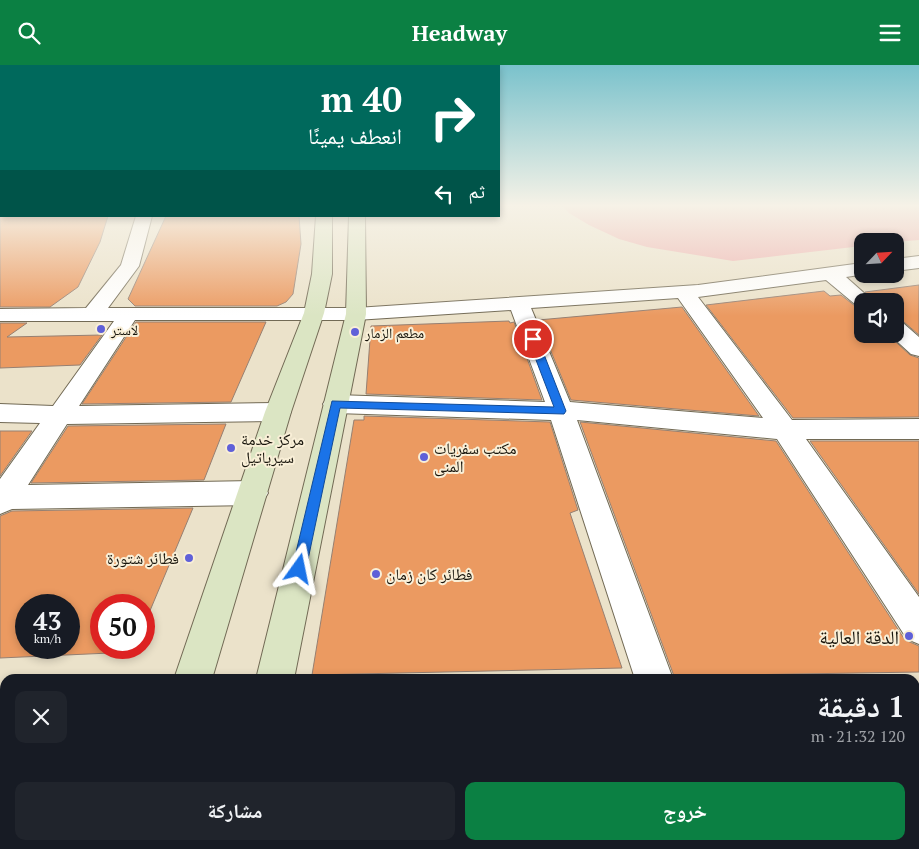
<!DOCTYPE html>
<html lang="ar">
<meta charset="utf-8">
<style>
:root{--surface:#171b24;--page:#20242c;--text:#f1f3f6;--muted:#9ea1a6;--accent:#0b8043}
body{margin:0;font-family:"PT Serif","Noto Naskh Arabic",serif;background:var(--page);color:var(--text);direction:rtl;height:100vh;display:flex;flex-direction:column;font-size:19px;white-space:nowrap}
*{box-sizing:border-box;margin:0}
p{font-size:16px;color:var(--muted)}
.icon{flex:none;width:28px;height:28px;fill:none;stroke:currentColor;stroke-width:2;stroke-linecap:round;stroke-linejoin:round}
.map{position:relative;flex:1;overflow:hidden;direction:ltr}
.drawer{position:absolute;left:0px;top:609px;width:920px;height:176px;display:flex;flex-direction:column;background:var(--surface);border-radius:15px 15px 0 0;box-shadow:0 2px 8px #0003;direction:rtl}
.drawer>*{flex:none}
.banner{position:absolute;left:0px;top:0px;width:500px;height:152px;box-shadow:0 2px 8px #0003;direction:rtl;background:#00695c;color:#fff;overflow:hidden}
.needle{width:32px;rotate:65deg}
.controls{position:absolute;left:854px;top:168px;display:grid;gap:10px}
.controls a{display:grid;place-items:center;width:50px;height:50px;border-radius:10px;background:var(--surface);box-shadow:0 2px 8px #0003;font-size:25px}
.speed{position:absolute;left:15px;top:529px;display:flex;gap:10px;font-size:25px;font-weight:700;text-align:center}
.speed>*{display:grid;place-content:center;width:65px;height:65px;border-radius:50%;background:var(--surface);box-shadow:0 2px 8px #0003;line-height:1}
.speed small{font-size:12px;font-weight:400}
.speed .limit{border:8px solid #d22;background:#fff;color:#111}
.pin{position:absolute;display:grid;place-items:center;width:42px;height:42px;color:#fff;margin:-21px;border:2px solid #fff;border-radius:50%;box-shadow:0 1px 5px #0007}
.me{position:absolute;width:55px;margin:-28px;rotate:12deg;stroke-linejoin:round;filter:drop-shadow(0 0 4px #0008)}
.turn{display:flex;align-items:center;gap:18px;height:105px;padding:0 15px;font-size:22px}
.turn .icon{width:65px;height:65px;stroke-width:2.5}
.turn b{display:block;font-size:35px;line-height:42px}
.then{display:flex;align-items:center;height:48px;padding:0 15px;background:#0003;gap:10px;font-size:19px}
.round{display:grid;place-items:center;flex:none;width:52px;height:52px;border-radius:10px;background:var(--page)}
.overview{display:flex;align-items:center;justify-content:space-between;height:85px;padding:0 15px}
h1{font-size:30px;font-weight:700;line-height:38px}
.cta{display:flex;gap:10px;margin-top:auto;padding:10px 15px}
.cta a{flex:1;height:58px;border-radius:10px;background:var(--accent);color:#fff;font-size:20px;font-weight:700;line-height:58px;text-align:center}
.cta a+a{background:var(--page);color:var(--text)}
header{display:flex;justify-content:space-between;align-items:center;height:65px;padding:0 15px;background:var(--accent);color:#fff;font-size:22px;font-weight:700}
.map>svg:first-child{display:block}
.green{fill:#eeafad}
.building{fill:#eb9a61;stroke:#968072;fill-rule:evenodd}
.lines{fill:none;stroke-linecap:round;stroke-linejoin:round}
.minor-casing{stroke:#726a55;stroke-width:2}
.secondary-casing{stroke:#726a55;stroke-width:2}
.minor{fill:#fff;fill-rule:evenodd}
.secondary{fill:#dbe5c3;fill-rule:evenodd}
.route{fill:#1a73e8;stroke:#114b97}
.poi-dot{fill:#5f60d8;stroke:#f9efd7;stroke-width:2}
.labels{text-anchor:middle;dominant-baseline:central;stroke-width:4;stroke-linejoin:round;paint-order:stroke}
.far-poi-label{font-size:14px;fill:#17140b;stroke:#f9efd7;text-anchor:start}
.poi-label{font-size:16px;fill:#17140b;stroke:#f9efd7;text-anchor:start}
.near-poi-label{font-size:19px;fill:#17140b;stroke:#f9efd7;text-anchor:end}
</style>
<header><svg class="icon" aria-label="menu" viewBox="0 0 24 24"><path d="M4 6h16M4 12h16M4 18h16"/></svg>Headway<svg class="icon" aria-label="search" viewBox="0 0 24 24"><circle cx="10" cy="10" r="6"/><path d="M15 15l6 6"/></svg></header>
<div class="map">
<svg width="919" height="784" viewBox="0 0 919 784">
<rect width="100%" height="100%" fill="#ebe2ca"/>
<path class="green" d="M563,141H919V175L895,177L862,176V181L733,196L647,182L619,174L589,160L569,148Z"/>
<g class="building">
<path d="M0,151H108L100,177L78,222L50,242H0Z"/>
<path d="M166,151H299L301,179L293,229L286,237L277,241H135L128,234Z"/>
<path d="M919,220V270L904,257L895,255V236H875L865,227Z"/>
<path d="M824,226L830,231L841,230L855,241L862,244V269H887L910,290L919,293V352L793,353L706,240Z"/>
<path d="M682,242L759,351L571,335L538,255Z"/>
<path d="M509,256L510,258L514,257L542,335L366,329L371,261Z"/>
<path d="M136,257H266L231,337L82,339Z"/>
<path d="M0,258H27L7,272L102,270L80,300L0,303Z"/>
<path d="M364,351L550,357L578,445L570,448L622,603L312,610L354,355H364Z"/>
<path d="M580,357L776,376L905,575L919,581V607L674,611Z"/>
<path d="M226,359L204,415L31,418L68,361Z"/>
<path d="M0,366H32L0,411Z"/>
<path d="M810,376H919V529Z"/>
<path d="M193,443L144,560V540H101V582H134L132,587L0,593V451L12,446ZM26,540H69V582H26Z"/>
</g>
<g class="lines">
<g class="minor-casing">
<g id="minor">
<path d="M136,151H152L139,201L108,243H356L698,220L862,198V209H866L846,212L873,236H862V242L856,240L826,215L698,232L792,355L919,354V374H806L919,532V579L907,574L777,374L577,355L673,614H635L551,355L336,348L327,345L323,339L327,333L336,330L545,337L511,245L356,255H135L79,341L278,338L287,341L291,347L287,353L278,356L67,359L28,420L253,416L263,420L268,428L263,436L253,440L12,444L0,449V414L40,358L0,357V339L53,341L114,256H0V244L86,243L121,200ZM678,233L763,353L570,337L531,243Z"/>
<path d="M919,191V203L895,206V194Z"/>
<path d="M895,257L903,258L919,272V291L911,289L889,269H895Z"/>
<path d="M5,653V700L0,702V655Z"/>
<path d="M598,780H644L645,784H599Z"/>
</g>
</g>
<g class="secondary-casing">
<g id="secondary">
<path d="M316,151H332V209L324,248L291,347L212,614H174L265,347L304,248L312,209Z"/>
<path d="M349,151H365L366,249L294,614H256L346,249Z"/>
<rect x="0" y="629" width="5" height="40"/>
<rect x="915" y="630" width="4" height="40"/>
<path d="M109,780H155L153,784H107Z"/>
<path d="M206,780H252L251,784H205Z"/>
</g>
</g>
<use href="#minor" class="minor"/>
<use href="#secondary" class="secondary"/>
</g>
<linearGradient id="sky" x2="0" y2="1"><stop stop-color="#7ac2cc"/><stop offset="0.56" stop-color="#f6f2e7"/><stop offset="1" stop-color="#f6f2e7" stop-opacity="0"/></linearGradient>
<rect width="919" height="251" fill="url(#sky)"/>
<path class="route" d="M533,271L538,274L566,346L564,349L340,343L306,504L304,508L299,510L294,508L292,504L332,336L554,342L528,274Z"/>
<g class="poi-dot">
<circle cx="101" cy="264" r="5"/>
<circle cx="355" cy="267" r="5"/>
<circle cx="231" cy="383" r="5"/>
<circle cx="424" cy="392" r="5"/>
<circle cx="189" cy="493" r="5"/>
<circle cx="376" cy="509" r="5"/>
<circle cx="909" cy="571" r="5"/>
</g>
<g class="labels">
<g class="far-poi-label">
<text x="111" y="264">لاستر</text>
<text x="365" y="267">مطعم الزمار</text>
</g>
<g class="poi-label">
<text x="241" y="374">مركز خدمة<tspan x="241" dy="18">سيرياتيل</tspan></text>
<text x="434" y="383">مكتب سفريات<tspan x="434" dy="18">المنى</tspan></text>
<text x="179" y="493" text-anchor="end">فطائر شتورة</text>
<text x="386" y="509">فطائر كان زمان</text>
</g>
<g class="near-poi-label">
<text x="899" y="571">الدقة العالية</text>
</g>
</g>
</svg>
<div class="controls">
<a><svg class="needle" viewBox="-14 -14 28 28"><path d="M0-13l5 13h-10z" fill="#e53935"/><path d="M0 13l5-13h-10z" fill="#9ea1a6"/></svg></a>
<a><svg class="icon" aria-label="sound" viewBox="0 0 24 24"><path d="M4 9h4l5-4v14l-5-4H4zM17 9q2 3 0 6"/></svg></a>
</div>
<div class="speed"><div>43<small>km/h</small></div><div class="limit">50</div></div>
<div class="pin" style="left:533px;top:274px;background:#d93025"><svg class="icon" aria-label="arrive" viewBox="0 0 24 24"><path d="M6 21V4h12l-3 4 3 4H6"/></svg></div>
<svg class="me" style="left:299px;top:504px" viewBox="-20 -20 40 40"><path d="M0-17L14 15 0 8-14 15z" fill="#1a73e8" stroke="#fff" stroke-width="4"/></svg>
<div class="banner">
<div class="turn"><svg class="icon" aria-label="right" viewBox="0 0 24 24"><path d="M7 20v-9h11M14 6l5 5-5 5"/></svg><div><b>40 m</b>انعطف يمينًا</div></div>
<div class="then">ثم<svg class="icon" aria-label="left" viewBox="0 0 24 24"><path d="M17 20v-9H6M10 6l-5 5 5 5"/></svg></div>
</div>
<section class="drawer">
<div class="overview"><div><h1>1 دقيقة</h1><p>120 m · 21:32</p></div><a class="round"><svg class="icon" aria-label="close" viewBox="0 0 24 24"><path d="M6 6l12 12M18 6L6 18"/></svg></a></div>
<div class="cta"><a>خروج</a><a>مشاركة</a></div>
</section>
</div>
